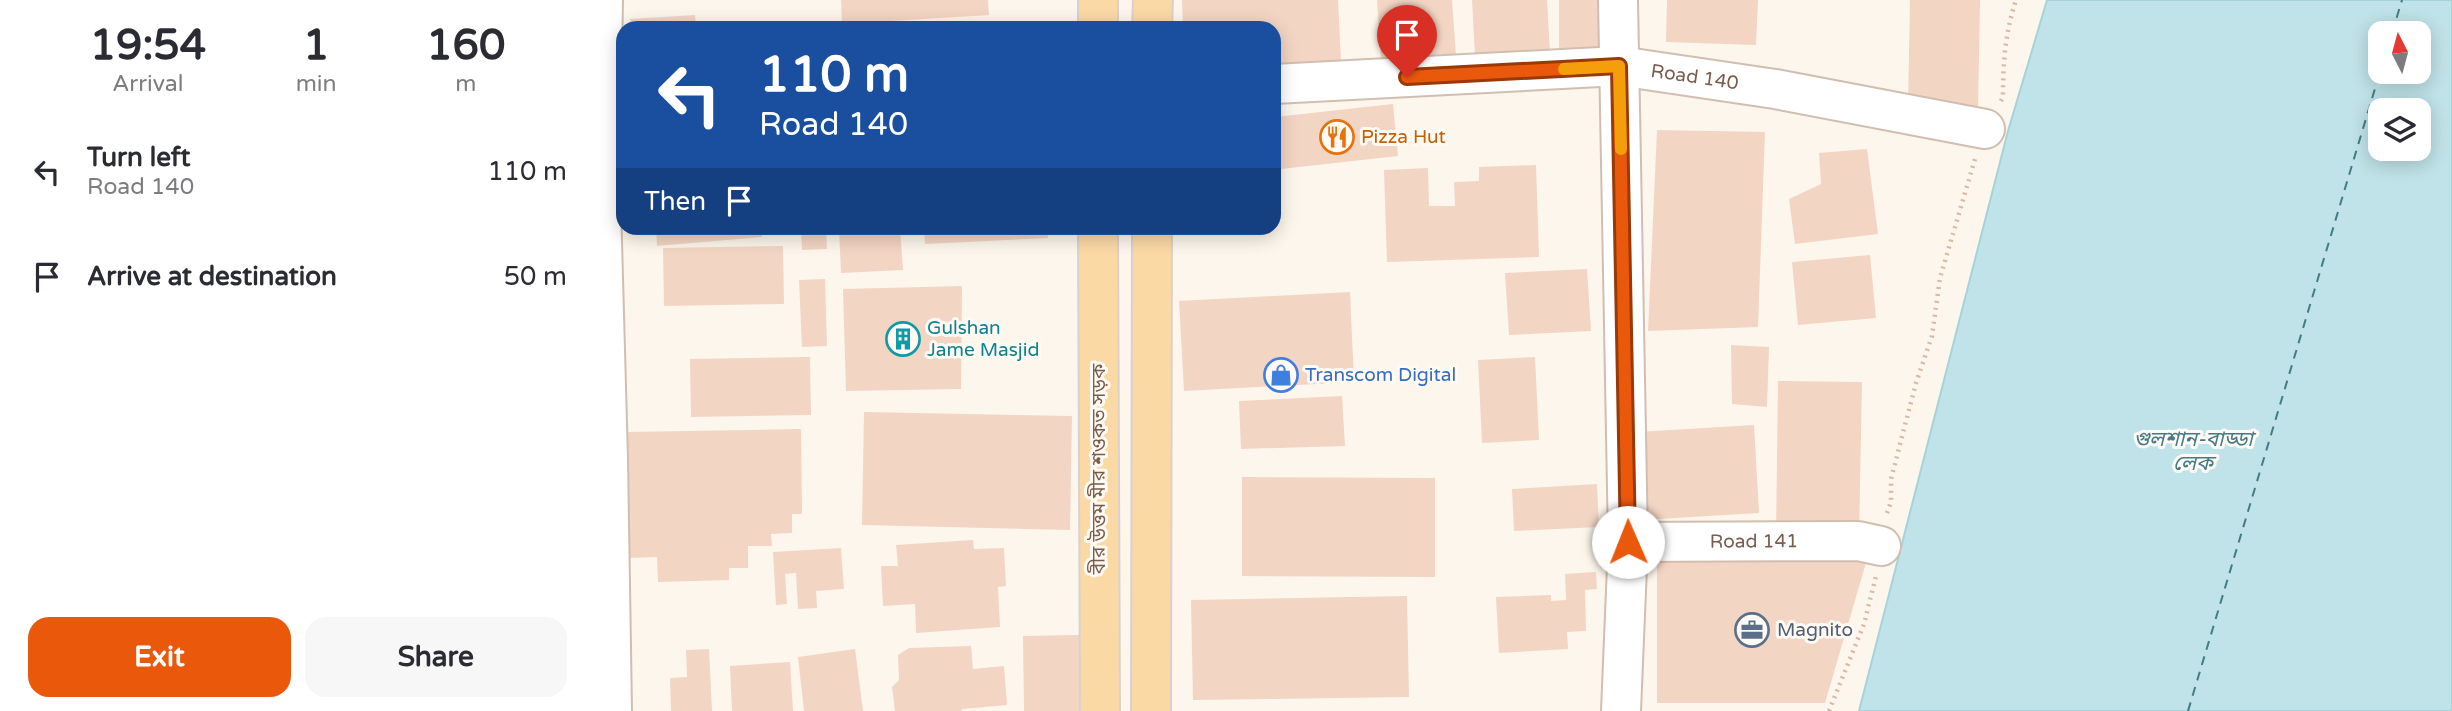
<!DOCTYPE html>
<meta charset="utf-8">
<style>
:root{--surface:#fff;--page:#f7f7f7;--text:#2b2b33;--muted:#7c7c81;--accent:#ea580c}
body{margin:0;font-family:"Varela Round","Noto Sans Bengali",sans-serif;background:var(--page);color:var(--text);height:100vh;display:flex;flex-direction:column;font-size:26px;white-space:nowrap}
*{box-sizing:border-box;margin:0}
p{font-size:23px;color:var(--muted)}
.icon{flex:none;width:38px;height:38px;fill:none;stroke:currentColor;stroke-width:2;stroke-linecap:round;stroke-linejoin:round}
.map{position:relative;flex:1;overflow:hidden}
.drawer{display:flex;flex-direction:column;background:var(--surface);width:595px}
.drawer>*{flex:none}
.banner{position:absolute;left:21px;top:21px;width:665px;height:214px;border-radius:21px;box-shadow:0 4px 18px #0003;background:#1a4fa0;color:#fff;overflow:hidden}
.needle{width:46px;rotate:354deg}
.tools{position:absolute;left:1773px;top:21px;display:grid;gap:14px}
.tools a{display:grid;place-items:center;width:63px;height:63px;border-radius:14px;background:var(--surface);box-shadow:0 4px 18px #0003;font-size:35px}
.pin{position:absolute;display:grid;place-items:center;width:60px;height:60px;color:#fff;margin:-72px -30px;border-radius:50% 50% 50% 0;rotate:-45deg;box-shadow:0 0 7px #0007}
.pin .icon{rotate:45deg}
.me{position:absolute;width:77px;margin:-38px;rotate:359deg;stroke-linejoin:round;filter:drop-shadow(0 0 5px #0008)}
.turn{display:flex;align-items:center;gap:24px;height:147px;padding:0 28px;font-size:32px}
.turn .icon{width:91px;height:91px;stroke-width:2.5}
.turn b{display:block;font-size:49px;line-height:60px}
.then{display:flex;align-items:center;height:66px;padding:0 28px;background:#0003;gap:14px;font-size:26px}
.eta{display:flex;justify-content:space-evenly;align-items:center;height:119px;text-align:center}
.eta b{font-size:42px;font-weight:800;line-height:49px}
.button{display:flex;gap:14px;margin-top:auto;padding:14px 28px}
.button a{flex:1;height:80px;border-radius:21px;background:var(--accent);color:#fff;font-size:28px;font-weight:800;line-height:80px;text-align:center}
.button a+a{background:var(--page);color:var(--text)}
ul{padding:0;list-style:none}
li{display:flex;align-items:center;gap:21px;height:105px;padding:0 28px}
li div{flex:1}
li b{display:block;font-size:26px}
li em{font-style:normal}
main{display:flex;flex:1;min-height:0}
.map>svg:first-child{display:block}
.water{fill:#bfe3e8;stroke:#a5d3da;stroke-width:2;fill-rule:evenodd}
.lines{fill:none;stroke-linecap:round;stroke-linejoin:round}
.ferry{stroke:#437c86;stroke-width:2;stroke-dasharray:9 7;stroke-linecap:butt}
.building{fill:#f3d5c3}
.minor-casing{stroke:#d1beb0;stroke-width:42}
.major-casing{stroke:#dad1cd;stroke-width:42}
.path{stroke:#d9b8a5;stroke-width:4.5;stroke-dasharray:2 5;stroke-linecap:butt}
.minor{stroke:#fff;stroke-width:38}
.major{stroke:#fbd9a5;stroke-width:38}
.route-casing{stroke:#983908;stroke-width:18}
.route{stroke:#ea580c;stroke-width:12}
.slow{stroke:#f59e0b;stroke-width:12}
.labels{text-anchor:middle;dominant-baseline:central;stroke-width:6;stroke-linejoin:round;paint-order:stroke}
.street-label{font-size:19px;fill:#7a5c4d;stroke:#fffaf3}
.food-label{font-size:19px;fill:#c56008;stroke:#fffaf3;text-anchor:start}
.culture-label{font-size:19px;fill:#0d838f;stroke:#fffaf3;text-anchor:start}
.shop-label{font-size:19px;fill:#366cbe;stroke:#fffaf3;text-anchor:start}
.service-label{font-size:19px;fill:#4e5e75;stroke:#fffaf3;text-anchor:start}
.water-label{font-size:21px;font-style:italic;fill:#437c86;stroke:#fffaf3}
</style>
<main>
<section class="drawer">
<div class="eta">
<div><b>19:54</b><p>Arrival</p></div>
<div><b>1</b><p>min</p></div>
<div><b>160</b><p>m</p></div>
</div>
<ul>
<li><svg class="icon" aria-label="left" viewBox="0 0 24 24"><path d="M17 20v-9H6M10 6l-5 5 5 5"/></svg><div><b>Turn left</b><p>Road 140</p></div><em>110 m</em></li>
<li><svg class="icon" aria-label="arrive" viewBox="0 0 24 24"><path d="M6 21V4h12l-3 4 3 4H6"/></svg><div><b>Arrive at destination</b></div><em>50 m</em></li>
</ul>
<div class="button"><a>Exit</a><a>Share</a></div>
</section>
<div class="map">
<svg width="1857" height="711" viewBox="0 0 1857 711">
<rect width="100%" height="100%" fill="#fdf6ec"/>
<path class="water" d="M1452,0H1857V711H1264L1413,131ZM1785,33H1824V72H1785ZM1785,110H1824V149H1785Z"/>
<g class="lines">
<g class="ferry">
<path d="M1797,33L1807,0"/>
<path d="M1593,711L1785,72"/>
</g>
</g>
<g class="building">
<path d="M246,0H393L394,15L247,24Z"/>
<path d="M587,0H743L746,61L679,65V28H588Z"/>
<path d="M782,0H857L861,56L786,61Z"/>
<path d="M877,0H952L955,53L880,57Z"/>
<path d="M964,0H1005L1004,48L964,50Z"/>
<path d="M1072,0H1163L1161,45L1071,42Z"/>
<path d="M1315,0H1385L1383,110L1313,108Z"/>
<path d="M100,15L101,28H36L35,19Z"/>
<path d="M798,104L803,156L686,169L680,117Z"/>
<path d="M1062,130L1170,132L1163,327L1053,331Z"/>
<path d="M1272,149L1283,234L1200,244L1194,199L1226,184L1224,153Z"/>
<path d="M941,165L944,257L792,262L789,170L833,168L834,206H860L859,182L884,181V167Z"/>
<path d="M61,228H167V237L62,246Z"/>
<path d="M206,228H231L232,249L207,250Z"/>
<path d="M244,228H305L308,270L246,273Z"/>
<path d="M329,228H453V238L330,244Z"/>
<path d="M188,246L189,304L69,306L68,248Z"/>
<path d="M1275,255L1281,318L1203,325L1197,262Z"/>
<path d="M992,269L996,331L914,335L910,273Z"/>
<path d="M230,279L232,346L207,347L204,280Z"/>
<path d="M367,286L366,389L251,391L248,289Z"/>
<path d="M755,292L759,382L589,391L584,301Z"/>
<path d="M1136,345L1174,347L1172,407L1137,404Z"/>
<path d="M215,357L216,415L96,417L95,359Z"/>
<path d="M940,357L944,440L887,443L883,360Z"/>
<path d="M1183,381L1267,382L1264,536L1181,535Z"/>
<path d="M747,396L750,446L646,449L644,401Z"/>
<path d="M269,412L477,416L475,530L267,525Z"/>
<path d="M1159,425L1164,513L1047,520L1042,432Z"/>
<path d="M206,429L207,514H197V533L176,534L177,546H153V568H134V580L63,582L62,557L33,558L31,432Z"/>
<path d="M647,477L840,478V577L647,576Z"/>
<path d="M1002,484L1004,527L919,531L917,489Z"/>
<path d="M378,540L379,549L409,548L411,586L403,587L405,627L321,633L320,604L288,606L286,566H303L301,545Z"/>
<path d="M246,548L249,589L221,591L222,608L203,609L201,573L190,574L192,604L181,605L178,552Z"/>
<path d="M1062,556H1273L1230,703H1062Z"/>
<path d="M1001,572L1002,589L990,590L991,631L972,632L973,649L904,653L901,597L956,595V601L971,600L970,574Z"/>
<path d="M812,596L814,697L598,700L596,600Z"/>
<path d="M484,635L485,711H429L428,636Z"/>
<path d="M376,646L378,669L409,666L412,705L367,709V711H300L297,687L304,680L303,655L314,648Z"/>
<path d="M114,649L117,711H76L75,678L92,677L91,650Z"/>
<path d="M260,649L268,711H209L203,657Z"/>
<path d="M195,662L198,711H137L135,666Z"/>
</g>
<g class="lines">
<g class="minor-casing">
<g id="minor">
<path d="M8,0L5,169L13,459L17,711"/>
<path d="M1023,0L1033,542L1026,711"/>
<path id="s1" d="M679,84L1024,66L1180,89L1390,129"/>
<path id="s2" d="M1033,542L1263,541L1286,546"/>
</g>
</g>
<g class="major-casing">
<g id="major">
<path d="M503,28V0"/>
<path d="M557,28L558,0"/>
<path d="M503,228L505,711"/>
<path d="M556,711L557,228"/>
</g>
</g>
<g class="path">
<path d="M1406,101L1408,97C1408,63 1410,33 1421,0"/>
<path d="M1292,513L1296,502V479L1321,383L1337,336L1345,278L1380,159"/>
<path d="M1234,711L1269,624L1281,576"/>
</g>
<use href="#minor" class="minor"/>
<use href="#major" class="major"/>
</g>
<g class="lines">
<g class="route-casing">
<path id="route" d="M812,77L1024,66L1033,542"/>
</g>
<use href="#route" class="route"/>
<path class="slow" d="M969,69L1024,66L1026,149"/>
</g>
<defs>
<g id="restaurant-ring" transform="scale(1.75)"><circle r="9.5" fill="#fffaf3" stroke="#e8710a" stroke-width="1.5"/><path d="M-5-6h1v4h1v-4h1v4h1v-4h1v5L-1.5 .5V6h-2V.5L-5-1ZM5-6V6H3V1.5H1.5Q1.5-4 5-6Z" fill="#e8710a"/></g>
<g id="building-ring" transform="scale(1.75)"><circle r="9.5" fill="#fffaf3" stroke="#0f9aa8" stroke-width="1.5"/><path d="M-4-6H4V6H1V3H-1V6H-4ZM-2.5-4.3h1.7v1.8h-1.7ZM.8-4.3h1.7v1.8H.8ZM-2.5-1h1.7V.8h-1.7ZM.8-1h1.7V.8H.8Z" fill="#0f9aa8"/></g>
<g id="shop-ring" transform="scale(1.75)"><circle r="9.5" fill="#fffaf3" stroke="#3f7fe0" stroke-width="1.5"/><path d="M-5-2.5h2.3a2.7 3.5 0 0 1 5.4 0H5L5.5 6h-11ZM-1.5-2.5h3a1.5 2.3 0 0 0-3 0Z" fill="#3f7fe0"/></g>
<g id="office-ring" transform="scale(1.75)"><circle r="9.5" fill="#fffaf3" stroke="#5c6f8a" stroke-width="1.5"/><path d="M-6-3h4V-5.5h4V-3h4V5H-6ZM-1-4.5V-3h2v-1.5ZM-6 0V1H6V0Z" fill="#5c6f8a"/></g>
</defs>
<g fill-rule="evenodd">
<use href="#restaurant-ring" x="742" y="137"/>
<use href="#building-ring" x="308" y="339"/>
<use href="#shop-ring" x="686" y="375"/>
<use href="#office-ring" x="1157" y="630"/>
</g>
<g class="labels">
<g class="street-label">
<text stroke="none"><textPath href="#s1" startOffset="422">Road 140</textPath></text>
<text transform="translate(504 469) rotate(-90)">বীর উত্তম মীর শওকত সড়ক</text>
<text stroke="none"><textPath href="#s2" startOffset="126">Road 141</textPath></text>
</g>
<g class="food-label">
<text x="766" y="137">Pizza Hut</text>
</g>
<g class="culture-label">
<text x="332" y="328">Gulshan<tspan x="332" dy="22">Jame Masjid</tspan></text>
</g>
<g class="shop-label">
<text x="710" y="375">Transcom Digital</text>
</g>
<g class="service-label">
<text x="1182" y="630">Magnito</text>
</g>
<g class="water-label">
<text x="1598" y="439">গুলশান-বাড্ডা<tspan x="1598" dy="24">লেক</tspan></text>
</g>
</g>
</svg>
<div class="tools">
<a><svg class="needle" viewBox="-14 -14 28 28"><path d="M0-13l5 13h-10z" fill="#e53935"/><path d="M0 13l5-13h-10z" fill="#7c7c81"/></svg></a>
<a><svg class="icon" aria-label="layers" viewBox="0 0 24 24"><path d="M12 4l9 5-9 5-9-5zM3 14l9 5 9-5"/></svg></a>
</div>
<div class="pin" style="left:812px;top:77px;background:#d93025"><svg class="icon" aria-label="arrive" viewBox="0 0 24 24"><path d="M6 21V4h12l-3 4 3 4H6"/></svg></div>
<svg class="me" style="left:1033px;top:542px" viewBox="-20 -20 40 40"><circle r="19" fill="#fff"/><path d="M0-13L10 11 0 6-10 11z" fill="#ea580c"/></svg>
<div class="banner">
<div class="turn"><svg class="icon" aria-label="left" viewBox="0 0 24 24"><path d="M17 20v-9H6M10 6l-5 5 5 5"/></svg><div><b>110 m</b>Road 140</div></div>
<div class="then">Then<svg class="icon" aria-label="arrive" viewBox="0 0 24 24"><path d="M6 21V4h12l-3 4 3 4H6"/></svg></div>
</div>
</div>
</main>
